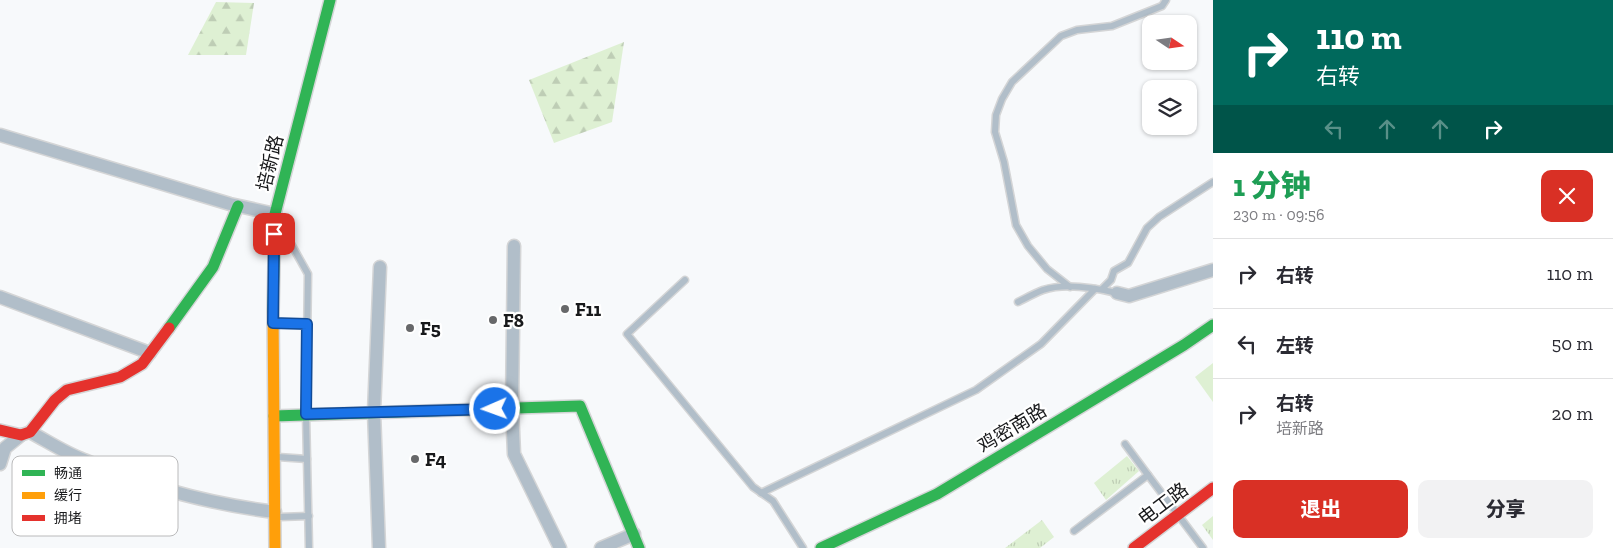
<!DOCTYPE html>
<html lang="zh">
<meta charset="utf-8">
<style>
:root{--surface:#fff;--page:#f2f2f3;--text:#2b2b33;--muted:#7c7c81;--line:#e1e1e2;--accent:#d93025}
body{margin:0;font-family:"Zilla Slab","Noto Sans SC",serif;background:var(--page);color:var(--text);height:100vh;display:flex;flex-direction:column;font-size:19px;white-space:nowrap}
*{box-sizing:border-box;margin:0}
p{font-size:16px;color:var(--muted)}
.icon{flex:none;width:28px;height:28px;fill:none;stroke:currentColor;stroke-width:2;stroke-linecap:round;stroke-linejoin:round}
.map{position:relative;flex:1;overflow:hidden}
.details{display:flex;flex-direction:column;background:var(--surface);width:400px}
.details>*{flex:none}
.banner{background:#00695c;color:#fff;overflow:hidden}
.needle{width:32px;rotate:103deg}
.tools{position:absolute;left:1142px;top:15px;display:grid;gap:10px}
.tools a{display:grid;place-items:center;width:55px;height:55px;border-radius:10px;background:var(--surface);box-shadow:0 1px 4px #0004;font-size:25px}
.pin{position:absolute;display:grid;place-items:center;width:42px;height:42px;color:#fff;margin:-21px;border-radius:10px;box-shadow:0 2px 8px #0006}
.me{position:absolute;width:55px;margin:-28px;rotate:268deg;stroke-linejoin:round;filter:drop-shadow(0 0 4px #0008)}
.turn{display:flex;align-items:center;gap:18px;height:105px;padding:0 20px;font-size:22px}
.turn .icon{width:65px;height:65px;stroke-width:2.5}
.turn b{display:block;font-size:35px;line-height:42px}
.lanes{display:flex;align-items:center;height:48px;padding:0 20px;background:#0003;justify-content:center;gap:25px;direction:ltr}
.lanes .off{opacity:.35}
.round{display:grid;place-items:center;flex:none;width:52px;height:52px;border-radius:10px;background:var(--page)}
.summary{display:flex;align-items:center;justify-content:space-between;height:85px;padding:0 20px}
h1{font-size:30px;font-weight:800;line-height:38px;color:#1e9e55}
.cta{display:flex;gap:10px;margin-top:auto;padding:10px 20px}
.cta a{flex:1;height:58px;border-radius:10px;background:var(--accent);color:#fff;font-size:20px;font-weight:800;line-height:58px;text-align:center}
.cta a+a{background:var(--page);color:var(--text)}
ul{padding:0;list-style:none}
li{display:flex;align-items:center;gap:15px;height:70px;padding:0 20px;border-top:1px solid var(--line)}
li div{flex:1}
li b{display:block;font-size:19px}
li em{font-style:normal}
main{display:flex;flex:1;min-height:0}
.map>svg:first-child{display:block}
.forest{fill:url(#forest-firs)}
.park{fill:url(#park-tufts)}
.pitch{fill:#def0d3}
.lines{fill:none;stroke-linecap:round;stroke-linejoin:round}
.lane-casing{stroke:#d4d5d6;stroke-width:9}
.street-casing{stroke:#d4d5d6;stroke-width:15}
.fast-casing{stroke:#d4d5d6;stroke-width:14}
.slow-casing{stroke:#d4d5d6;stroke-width:14}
.jam-casing{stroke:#d4d5d6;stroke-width:14}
.lane{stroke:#b1bec9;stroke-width:6}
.street{stroke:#b1bec9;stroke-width:12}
.fast{stroke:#30b455;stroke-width:11}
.slow{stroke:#ff9f0a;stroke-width:11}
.jam{stroke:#e5322d;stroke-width:11}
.route-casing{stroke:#114b97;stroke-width:12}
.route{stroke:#1a73e8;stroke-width:9}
.poi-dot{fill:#67686a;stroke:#fff;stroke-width:2}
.labels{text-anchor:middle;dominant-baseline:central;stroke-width:4.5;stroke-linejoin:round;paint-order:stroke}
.street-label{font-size:19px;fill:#191a1c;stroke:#fff}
.poi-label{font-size:19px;font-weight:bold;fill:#191a1c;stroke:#fff;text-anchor:start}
.key{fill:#fff;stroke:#bababb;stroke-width:1}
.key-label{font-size:14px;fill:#191a1c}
</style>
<main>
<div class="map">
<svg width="1213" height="548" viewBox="0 0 1213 548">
<defs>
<pattern id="forest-firs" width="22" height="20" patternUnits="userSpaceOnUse" patternTransform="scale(1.25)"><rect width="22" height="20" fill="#def0d3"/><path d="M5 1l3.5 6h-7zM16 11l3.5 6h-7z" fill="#becdb5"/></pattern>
<pattern id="park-tufts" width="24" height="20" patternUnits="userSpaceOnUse" patternTransform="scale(1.25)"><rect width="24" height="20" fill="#def0d3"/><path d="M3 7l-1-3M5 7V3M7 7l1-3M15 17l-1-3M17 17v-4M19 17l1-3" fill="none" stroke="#becdb5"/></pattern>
</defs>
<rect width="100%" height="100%" fill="#f7f9fb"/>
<g class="forest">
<path d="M216,2L254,3L246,55H188Z"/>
<path d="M624,42L612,122L554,143L529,80Z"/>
</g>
<g class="park">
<path d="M1127,456L1139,471L1106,500L1094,483Z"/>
<path d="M1213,516V540L1202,525Z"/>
<path d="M1042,520L1054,537L1040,548H1005Z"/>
</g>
<path class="pitch" d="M1213,363V402L1195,377Z"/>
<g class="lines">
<g class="lane-casing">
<g id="lane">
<path d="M281,226L308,274L306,415L309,548"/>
<path d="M685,280L627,334L753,487L773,501L803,548"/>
<path d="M1070,287L1047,269L1028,246L1016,225L1004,162L995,132L996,115L1002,99L1012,82L1061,36L1077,30L1112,26L1162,6L1166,0"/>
<path d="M1102,289L1111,280L1114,271L1128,263L1147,228L1159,217L1213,182"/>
<path d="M1018,302C1026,298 1035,293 1043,290C1064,283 1096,288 1117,293"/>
<path d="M278,323L307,324"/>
<path d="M1125,444L1148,475"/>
<path d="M278,457L307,459"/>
<path d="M761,493L976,390L1041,344L1095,289"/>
<path d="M280,517L309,516"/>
<path d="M1074,531L1148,475L1203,548"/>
</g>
</g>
<g class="street-casing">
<g id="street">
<path d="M0,135L230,204L275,214"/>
<path d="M514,246L512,408L514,454L560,548"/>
<path d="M1117,293L1129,296L1213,270"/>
<path d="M0,297L150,353"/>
<path d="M30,432C47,441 65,453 84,460C144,486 210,504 275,512"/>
<path d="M0,464L5,448L21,435"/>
<path d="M379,548L374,412L380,267"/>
<path d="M601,548L634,534"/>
</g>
</g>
<g class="fast-casing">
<g id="fast">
<path d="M273,312L275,214L330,0"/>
<path d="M169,328L213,267L238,206"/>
<path d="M274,416L580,406L639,548"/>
<path d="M821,548L937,494L1184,345L1213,325"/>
</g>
</g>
<g class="slow-casing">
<path id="slow" d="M273,312L275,548"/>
</g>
<g class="jam-casing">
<g id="jam">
<path d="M0,430L21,435L30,432L55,400L67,390L120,377L142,364L169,328"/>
<path d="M1134,548L1213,488"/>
</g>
</g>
<use href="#lane" class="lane"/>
<use href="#street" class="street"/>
<use href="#fast" class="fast"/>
<use href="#slow" class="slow"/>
<use href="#jam" class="jam"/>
</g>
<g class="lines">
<g class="route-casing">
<path id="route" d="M274,234L273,323L307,324L306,414L495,409"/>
</g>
<use href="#route" class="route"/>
</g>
<g class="poi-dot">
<circle cx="565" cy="309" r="5"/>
<circle cx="493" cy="320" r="5"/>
<circle cx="410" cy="328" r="5"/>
<circle cx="415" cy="459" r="5"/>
</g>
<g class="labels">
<g class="street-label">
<text transform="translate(270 163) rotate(-76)">培新路</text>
<text transform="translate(1012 428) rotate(-31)">鸡密南路</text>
<text transform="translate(1163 504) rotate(-37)">电工路</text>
</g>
<g class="poi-label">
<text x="575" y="309">F11</text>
<text x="503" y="320">F8</text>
<text x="420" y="328">F5</text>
<text x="425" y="459">F4</text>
</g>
</g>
<rect x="12" y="456" width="166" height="80" rx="8" class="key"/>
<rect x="22" y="470" width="23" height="6" fill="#30b455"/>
<rect x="22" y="492" width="23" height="7" fill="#ff9f0a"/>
<rect x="22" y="515" width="23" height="6" fill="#e5322d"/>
<g class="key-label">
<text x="54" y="478">畅通</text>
<text x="54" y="500">缓行</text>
<text x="54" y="523">拥堵</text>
</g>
</svg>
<div class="tools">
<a><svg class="needle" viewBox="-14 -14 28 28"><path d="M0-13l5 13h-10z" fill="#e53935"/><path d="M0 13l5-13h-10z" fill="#7c7c81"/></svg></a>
<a><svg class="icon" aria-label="layers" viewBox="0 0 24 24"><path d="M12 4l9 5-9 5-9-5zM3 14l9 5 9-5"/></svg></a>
</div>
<div class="pin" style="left:274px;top:234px;background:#d93025"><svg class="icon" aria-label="arrive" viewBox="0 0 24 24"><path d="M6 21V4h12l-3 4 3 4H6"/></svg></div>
<svg class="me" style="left:495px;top:409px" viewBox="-20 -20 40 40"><circle r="17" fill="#1a73e8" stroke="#fff" stroke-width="3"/><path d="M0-11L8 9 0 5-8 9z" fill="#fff"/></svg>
</div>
<section class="details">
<div class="banner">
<div class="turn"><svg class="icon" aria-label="right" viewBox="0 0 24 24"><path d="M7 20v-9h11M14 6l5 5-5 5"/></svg><div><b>110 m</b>右转</div></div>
<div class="lanes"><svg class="icon off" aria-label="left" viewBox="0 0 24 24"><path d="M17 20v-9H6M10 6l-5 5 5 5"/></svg><svg class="icon off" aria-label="ahead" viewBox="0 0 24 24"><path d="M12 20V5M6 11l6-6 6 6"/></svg><svg class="icon off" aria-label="ahead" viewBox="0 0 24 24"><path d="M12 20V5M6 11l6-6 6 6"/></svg><svg class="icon" aria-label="right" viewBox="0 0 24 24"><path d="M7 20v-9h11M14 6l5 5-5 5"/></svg></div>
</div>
<div class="summary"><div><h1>1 分钟</h1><p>230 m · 09:56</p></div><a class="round" style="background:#d93025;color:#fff"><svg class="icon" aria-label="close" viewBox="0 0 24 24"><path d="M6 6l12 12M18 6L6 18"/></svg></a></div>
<ul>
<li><svg class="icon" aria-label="right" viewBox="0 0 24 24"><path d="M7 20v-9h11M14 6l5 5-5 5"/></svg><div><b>右转</b></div><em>110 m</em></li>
<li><svg class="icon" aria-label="left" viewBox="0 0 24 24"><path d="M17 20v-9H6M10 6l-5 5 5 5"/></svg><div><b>左转</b></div><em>50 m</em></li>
<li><svg class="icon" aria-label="right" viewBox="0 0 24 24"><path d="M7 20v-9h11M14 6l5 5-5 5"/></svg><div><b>右转</b><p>培新路</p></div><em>20 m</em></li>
</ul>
<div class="cta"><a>退出</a><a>分享</a></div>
</section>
</main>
